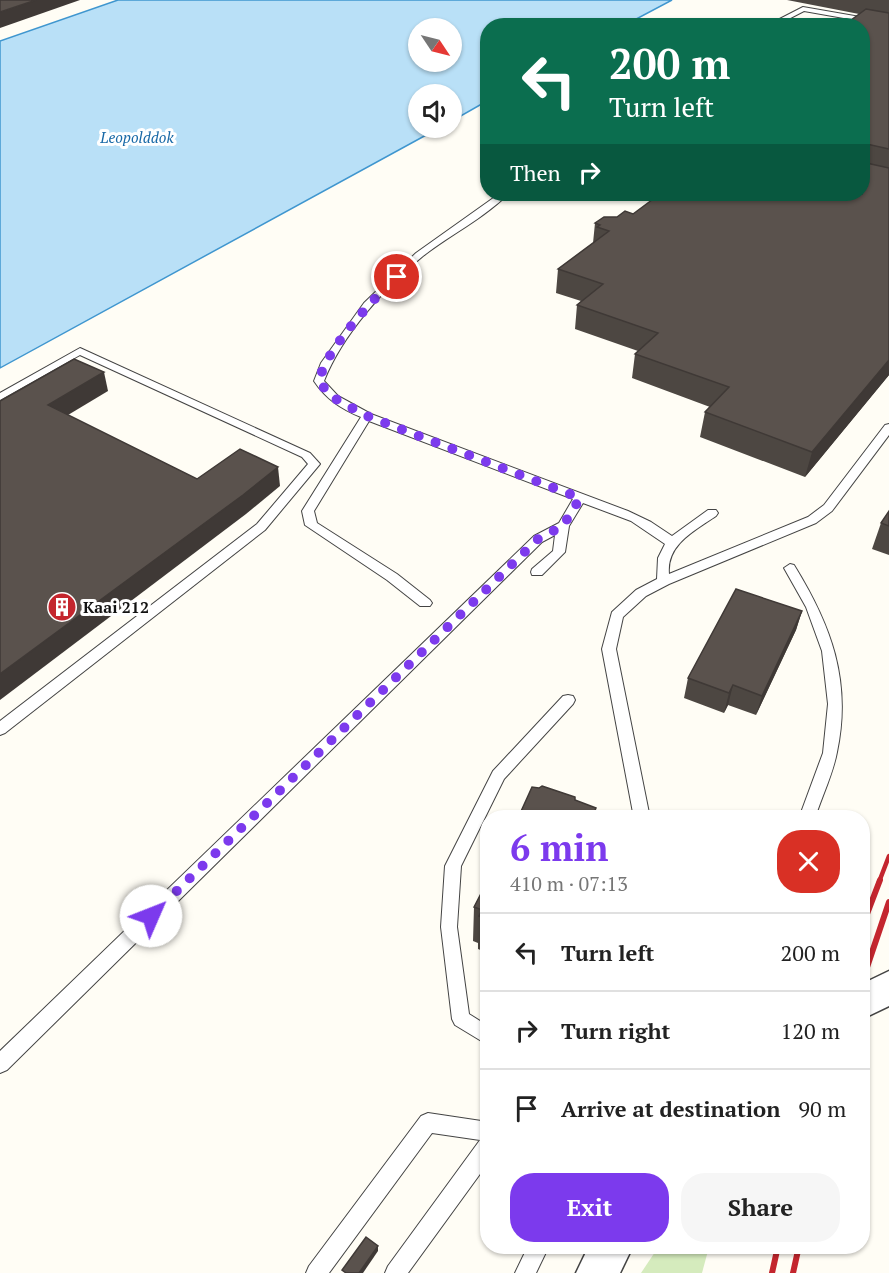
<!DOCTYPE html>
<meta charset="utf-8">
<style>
:root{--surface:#fff;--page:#f6f6f6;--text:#222;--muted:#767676;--line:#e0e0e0;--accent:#7c3aed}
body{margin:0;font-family:"PT Serif",serif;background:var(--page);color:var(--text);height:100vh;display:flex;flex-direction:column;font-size:22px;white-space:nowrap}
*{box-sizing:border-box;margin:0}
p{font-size:20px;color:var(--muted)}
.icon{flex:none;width:33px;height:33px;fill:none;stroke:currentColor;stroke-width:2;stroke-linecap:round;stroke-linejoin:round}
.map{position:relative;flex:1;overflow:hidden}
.details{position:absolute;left:480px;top:810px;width:390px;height:444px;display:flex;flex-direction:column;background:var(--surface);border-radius:24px;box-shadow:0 2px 4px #0004}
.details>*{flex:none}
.hud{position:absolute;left:480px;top:18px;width:390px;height:183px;border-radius:24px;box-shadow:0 2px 4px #0004;background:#0b6e4f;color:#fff;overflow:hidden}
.needle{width:39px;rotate:125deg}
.controls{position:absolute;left:408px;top:18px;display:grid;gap:12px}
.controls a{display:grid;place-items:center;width:54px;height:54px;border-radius:50%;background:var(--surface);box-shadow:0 2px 4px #0004;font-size:30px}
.pin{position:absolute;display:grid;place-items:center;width:51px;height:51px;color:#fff;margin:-26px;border:3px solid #fff;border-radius:50%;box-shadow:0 2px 6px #0007}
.me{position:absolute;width:66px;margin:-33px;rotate:46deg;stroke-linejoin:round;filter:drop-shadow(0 0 4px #0008)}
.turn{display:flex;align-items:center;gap:21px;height:126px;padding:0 30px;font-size:27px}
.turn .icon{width:78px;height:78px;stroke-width:2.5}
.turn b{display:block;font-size:42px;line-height:51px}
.then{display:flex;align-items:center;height:57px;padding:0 30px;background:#0003;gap:12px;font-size:22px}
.round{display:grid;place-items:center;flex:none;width:63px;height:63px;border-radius:24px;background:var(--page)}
.summary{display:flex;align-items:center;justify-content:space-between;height:102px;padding:0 30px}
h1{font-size:36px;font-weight:800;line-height:45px;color:var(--accent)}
.action{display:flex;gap:12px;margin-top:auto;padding:12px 30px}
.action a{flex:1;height:69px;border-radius:24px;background:var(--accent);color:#fff;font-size:24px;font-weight:800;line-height:69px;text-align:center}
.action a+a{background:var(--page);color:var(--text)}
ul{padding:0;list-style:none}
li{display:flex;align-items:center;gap:18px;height:78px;padding:0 30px;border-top:2px solid var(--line)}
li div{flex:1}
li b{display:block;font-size:22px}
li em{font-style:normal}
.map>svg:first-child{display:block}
.green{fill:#d5ebbd}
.water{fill:#b9e0f7;stroke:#3f96cf;stroke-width:1.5;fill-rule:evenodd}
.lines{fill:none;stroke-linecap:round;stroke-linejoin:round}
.lane-casing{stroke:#444;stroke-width:2}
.street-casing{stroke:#444;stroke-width:3}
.lane{fill:#fff;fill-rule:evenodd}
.street{fill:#fff;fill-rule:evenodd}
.rail-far1{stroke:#c4262e;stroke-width:4.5}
.rail{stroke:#c4262e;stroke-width:6}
.wall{fill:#4d4742}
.shaded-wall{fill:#3f3936}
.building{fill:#5a524d;stroke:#3f3936;stroke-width:1.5}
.route{stroke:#7c3aed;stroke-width:10;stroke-dasharray:0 18}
.labels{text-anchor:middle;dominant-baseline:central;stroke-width:6;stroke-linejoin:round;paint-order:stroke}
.far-water-label{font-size:15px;font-style:italic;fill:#1768a6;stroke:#fff}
.poi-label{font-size:16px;font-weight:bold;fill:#111;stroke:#fff;text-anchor:start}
</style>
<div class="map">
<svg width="889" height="1273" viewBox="0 0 889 1273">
<rect width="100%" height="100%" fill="#fffdf5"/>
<path class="green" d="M659,1246L709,1247L702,1273H641Z"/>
<path class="water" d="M118,0H672L625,25L488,26L487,101L452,121V94H418V128H439L0,368V41ZM418,28H452V62H418Z"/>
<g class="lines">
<g class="lane-casing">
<g id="lane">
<path d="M803,7L889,22V26L804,11L775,26H766Z"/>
<path d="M499,194H508C484,218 450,235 423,256C385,287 342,335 324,381L338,396L371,414L628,511L651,522L672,536L708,510H716L718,513L716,516C696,530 666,544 669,574L808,517L824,505L885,425L889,424V435L832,511L816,523L669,584L646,596L623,617L616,649L650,818H634L602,649L612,612L636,590L657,579L658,558L665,544L631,521L583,503L569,526L565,552L542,575H532L531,572L532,569L553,551L555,535L542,542L7,1070L0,1073V1051L534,536L559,523L573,499L369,421L314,511L317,523L397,574L430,600L432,603L430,606H420L387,580L305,525L302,511L361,417C341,409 326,399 314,381L321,363L364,303L416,253Z"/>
<path d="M80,348L310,453L320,464L265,530L5,733L0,735V721L257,524L308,464L302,457L80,355L0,400V393Z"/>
<path d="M790,564L794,565C831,625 852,681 837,752C833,774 822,796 815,818H799L823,753L828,704L822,651L806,607L784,568Z"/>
<path d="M568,695L573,696L575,700L573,704L504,779L461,866L457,927L469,1014L488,1026V1045L455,1025L452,1019L441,927L445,866L493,771L563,696Z"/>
<path d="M428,1113L488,1122V1163L408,1273H385L388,1266L480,1140L432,1133L329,1273H306L309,1266L421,1116Z"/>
<path d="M528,1246H549L536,1273H515Z"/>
</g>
</g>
<g class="street-casing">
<g id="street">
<path d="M889,971V1006L862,1019V984Z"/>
<path d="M589,1246H633L620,1273H576Z"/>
</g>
</g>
<use href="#lane" class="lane"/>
<use href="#street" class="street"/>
<path class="rail-far1" d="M879,882L889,856"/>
<g class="rail">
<path d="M862,927L880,880"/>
<path d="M862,982L889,902"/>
<path d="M772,1273L778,1246"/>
<path d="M793,1273L799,1246"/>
</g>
</g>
<g class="wall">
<path d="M787,0H889V375L805,477L700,437L705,412L710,407L632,378L635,354L638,351L575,329L577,305L581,301L556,293L558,269L593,243L595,223L633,214L862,194V26L859,14Z"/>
<path d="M889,511V555L872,549L881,523Z"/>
<path d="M802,611L796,630L756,715L728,705L724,713L684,698L688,678Z"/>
<path d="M488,880V953L478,949V943L473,941L474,907Z"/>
</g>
<g class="shaded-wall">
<path d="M36,0H80L0,28V12Z"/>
<path d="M889,360V375L805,477L812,452Z"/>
<path d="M104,372L108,391L53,424L48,405Z"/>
<path d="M278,467L280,486L246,514L0,700V674Z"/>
<path d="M802,611L796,630L756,715L762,696Z"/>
<path d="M733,685L728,705L724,713L729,693Z"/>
<path d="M378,1246V1251L363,1273H359Z"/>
</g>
<g class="building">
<path d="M0,0H36L0,12Z"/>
<path d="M866,9L889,13V149L862,143V26H843Z"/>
<path d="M826,23L840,26H822Z"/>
<path d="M862,162L889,168V360L812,452L705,412L729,387L635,354L658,333L577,305L603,284L558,269L609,231L597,227L600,225L595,223L604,217H617L625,211L633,214L660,194H862Z"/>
<path d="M74,359L104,372L48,405L197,479L240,449L278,467L243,495L0,674V401Z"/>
<path d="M889,511V526L881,523Z"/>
<path d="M736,589L802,611L762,696L733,685L729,693L688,678Z"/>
<path d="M542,786L575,797V800L596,808L592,818H518L532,787L539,788Z"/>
<path d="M488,880V919L479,916L482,910L474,907Z"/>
<path d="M366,1237L378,1246L359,1273H346L342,1270Z"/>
</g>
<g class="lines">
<path class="route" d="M151,916L538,539L563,526L580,498L367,416L330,396L319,381C326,349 373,299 397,277"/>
</g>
<defs>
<g id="building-disc" transform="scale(1.5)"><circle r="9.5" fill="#c4262e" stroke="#fff"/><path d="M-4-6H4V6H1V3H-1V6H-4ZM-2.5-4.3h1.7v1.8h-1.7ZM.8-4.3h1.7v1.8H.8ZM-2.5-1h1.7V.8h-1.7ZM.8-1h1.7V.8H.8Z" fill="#fff"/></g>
</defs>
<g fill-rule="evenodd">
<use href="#building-disc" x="62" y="607"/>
</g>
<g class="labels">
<g class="far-water-label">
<text x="137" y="137">Leopolddok</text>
</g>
<g class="poi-label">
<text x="83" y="607">Kaai 212</text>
</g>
</g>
</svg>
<div class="controls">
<a><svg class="needle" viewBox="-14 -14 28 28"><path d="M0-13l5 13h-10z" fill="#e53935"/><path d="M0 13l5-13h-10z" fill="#767676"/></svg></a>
<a><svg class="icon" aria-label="sound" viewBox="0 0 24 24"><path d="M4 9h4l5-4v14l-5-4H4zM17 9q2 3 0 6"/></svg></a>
</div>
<div class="pin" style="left:397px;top:277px;background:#d93025"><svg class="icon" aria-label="arrive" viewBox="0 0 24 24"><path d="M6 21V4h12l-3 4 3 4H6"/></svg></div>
<svg class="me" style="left:151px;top:916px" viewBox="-20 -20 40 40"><circle r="19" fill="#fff"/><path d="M0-13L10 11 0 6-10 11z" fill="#7c3aed"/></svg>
<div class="hud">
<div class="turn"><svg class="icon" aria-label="left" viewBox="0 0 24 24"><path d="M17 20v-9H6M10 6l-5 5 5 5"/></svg><div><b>200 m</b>Turn left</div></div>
<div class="then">Then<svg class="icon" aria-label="right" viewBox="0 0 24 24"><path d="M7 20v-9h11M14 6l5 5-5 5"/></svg></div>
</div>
<section class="details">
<div class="summary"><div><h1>6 min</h1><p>410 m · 07:13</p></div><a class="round" style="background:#d93025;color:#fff"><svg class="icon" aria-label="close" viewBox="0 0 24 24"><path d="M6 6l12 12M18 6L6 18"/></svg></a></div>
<ul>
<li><svg class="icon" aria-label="left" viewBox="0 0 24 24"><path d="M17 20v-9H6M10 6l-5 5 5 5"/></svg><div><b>Turn left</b></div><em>200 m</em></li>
<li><svg class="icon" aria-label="right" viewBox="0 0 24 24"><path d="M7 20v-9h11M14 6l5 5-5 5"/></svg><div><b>Turn right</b></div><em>120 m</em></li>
<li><svg class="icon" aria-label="arrive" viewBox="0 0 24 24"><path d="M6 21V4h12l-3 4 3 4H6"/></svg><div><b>Arrive at destination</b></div><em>90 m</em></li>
</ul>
<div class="action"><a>Exit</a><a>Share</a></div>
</section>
</div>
